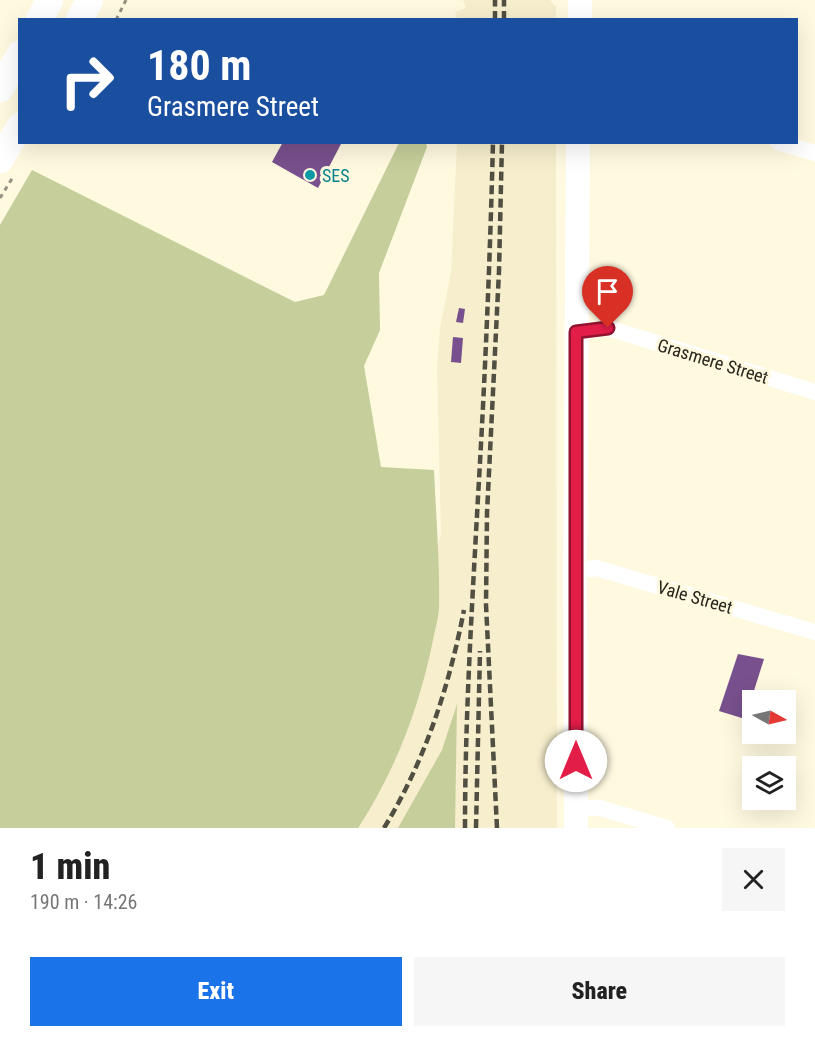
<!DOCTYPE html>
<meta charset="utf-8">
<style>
:root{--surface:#fff;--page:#f6f6f6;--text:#222;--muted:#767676;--accent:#1a73e8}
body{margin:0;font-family:"Roboto Condensed",sans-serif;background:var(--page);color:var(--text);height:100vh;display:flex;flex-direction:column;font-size:22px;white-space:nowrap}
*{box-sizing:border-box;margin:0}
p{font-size:20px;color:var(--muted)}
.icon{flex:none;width:33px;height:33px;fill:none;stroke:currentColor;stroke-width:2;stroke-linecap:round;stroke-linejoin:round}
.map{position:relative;height:828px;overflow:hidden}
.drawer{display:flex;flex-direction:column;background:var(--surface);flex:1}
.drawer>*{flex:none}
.top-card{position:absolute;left:18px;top:18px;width:780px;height:126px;border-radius:0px;box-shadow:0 6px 24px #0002;background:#1a4fa0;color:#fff;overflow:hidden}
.needle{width:39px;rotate:98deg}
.buttons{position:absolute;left:742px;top:690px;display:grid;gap:12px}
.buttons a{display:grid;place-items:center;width:54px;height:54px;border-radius:0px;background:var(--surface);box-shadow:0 6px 24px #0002;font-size:30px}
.pin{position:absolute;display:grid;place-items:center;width:51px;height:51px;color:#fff;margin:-62px -26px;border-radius:50% 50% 50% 0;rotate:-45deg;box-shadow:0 0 6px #0007}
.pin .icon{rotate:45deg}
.me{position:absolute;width:66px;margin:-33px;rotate:0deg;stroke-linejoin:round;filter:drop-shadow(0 0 4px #0008)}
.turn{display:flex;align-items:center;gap:21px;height:126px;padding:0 30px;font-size:27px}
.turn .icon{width:78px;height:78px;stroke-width:2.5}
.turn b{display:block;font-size:42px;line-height:51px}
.round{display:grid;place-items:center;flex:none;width:63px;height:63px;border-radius:0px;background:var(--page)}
.headline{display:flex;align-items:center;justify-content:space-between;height:102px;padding:0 30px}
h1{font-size:36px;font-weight:800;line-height:45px}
.button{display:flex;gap:12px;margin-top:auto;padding:12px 30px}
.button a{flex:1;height:69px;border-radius:0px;background:var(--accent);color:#fff;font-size:24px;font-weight:800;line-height:69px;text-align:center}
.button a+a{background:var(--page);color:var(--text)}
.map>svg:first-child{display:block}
.built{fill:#f6eecd}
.green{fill:#c6ce9b}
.building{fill:#78508d}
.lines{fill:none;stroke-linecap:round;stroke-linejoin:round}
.path{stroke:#959180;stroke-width:3;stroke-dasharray:4.5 4.5;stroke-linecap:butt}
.street{stroke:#fff;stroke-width:16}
.secondary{stroke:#fff;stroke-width:24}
.primary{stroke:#fff;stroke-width:27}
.rail{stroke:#514e42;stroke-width:4.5;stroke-dasharray:9 4.5;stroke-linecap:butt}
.route-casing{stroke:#92132f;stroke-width:15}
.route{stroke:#e11d48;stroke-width:10}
.culture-dot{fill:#0f9aa8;stroke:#fff9e0;stroke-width:2}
.labels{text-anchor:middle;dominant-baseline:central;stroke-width:6;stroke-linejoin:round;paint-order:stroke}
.culture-label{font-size:18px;fill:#0d838f;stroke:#fff9e0;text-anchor:start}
.street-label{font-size:18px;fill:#28261d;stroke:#fff9e0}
</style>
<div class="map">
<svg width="815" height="828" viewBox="0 0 815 828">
<rect width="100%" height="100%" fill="#fff9e0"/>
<g class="built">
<path d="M463,0H550L556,7V19H457L455,12L466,8Z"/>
<path d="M457,143H556L557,828H318L369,748L441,535L437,367L440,328L451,272Z"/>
</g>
<g class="green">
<path d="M399,143H426L427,147L379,273L380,330L364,366L381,467L434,470C436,516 440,563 439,609C438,619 435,630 433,640C420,706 395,772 358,828H0V225L32,170L295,302L324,295Z"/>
<path d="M457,704L455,828H398L442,750Z"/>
</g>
<g class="building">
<path d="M283,142H342L318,188L272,162Z"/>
<path d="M459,308L465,309L463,323L456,322Z"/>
<path d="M453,337L463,338L461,363L451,362Z"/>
<path d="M738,654L764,659L745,719L719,711Z"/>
</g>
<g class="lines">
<g class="path">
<path d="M116,20L126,0"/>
<path d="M0,198L13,177"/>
</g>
<g class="street">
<path d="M778,142L815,153"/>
<path d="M576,332L608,328L815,392"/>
<path d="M575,571L596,568L815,632"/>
<path d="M576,808H600L667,828"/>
</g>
<g class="secondary">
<path d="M580,20V0"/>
<path d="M576,828L575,571L578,142"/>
</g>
<g class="primary">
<path d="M39,20L50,0"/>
<path d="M79,20L90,0"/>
<path d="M0,89L20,54"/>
<path d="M0,160L20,126"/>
</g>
<g class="rail">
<path d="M495,20V0"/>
<path d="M504,20V0"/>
<path d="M384,828C425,761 449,687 464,610"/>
<path d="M465,828C465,717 472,607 478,497C485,379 490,261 493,142"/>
<path d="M476,828L480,651"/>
<path d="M497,828L486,605L487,513L499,271L502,142"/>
</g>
</g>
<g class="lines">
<g class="route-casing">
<path id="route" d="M576,761V332L608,328"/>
</g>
<use href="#route" class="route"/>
</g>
<circle class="culture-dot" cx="310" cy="175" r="6"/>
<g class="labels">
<g class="culture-label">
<text x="322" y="175">SES</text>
</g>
<g class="street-label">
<text transform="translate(713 361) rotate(17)">Grasmere Street</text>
<text transform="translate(695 597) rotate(16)">Vale Street</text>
</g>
</g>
</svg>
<div class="buttons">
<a><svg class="needle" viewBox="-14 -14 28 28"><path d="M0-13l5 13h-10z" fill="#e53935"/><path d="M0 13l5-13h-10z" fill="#767676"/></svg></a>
<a><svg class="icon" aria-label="layers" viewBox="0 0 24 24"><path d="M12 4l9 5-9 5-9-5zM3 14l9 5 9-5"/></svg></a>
</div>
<div class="pin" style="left:608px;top:328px;background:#d93025"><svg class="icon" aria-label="arrive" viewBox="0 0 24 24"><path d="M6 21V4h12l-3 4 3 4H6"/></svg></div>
<svg class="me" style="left:576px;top:761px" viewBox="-20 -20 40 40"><circle r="19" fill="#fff"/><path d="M0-13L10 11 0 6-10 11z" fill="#e11d48"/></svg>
<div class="top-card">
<div class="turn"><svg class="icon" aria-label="right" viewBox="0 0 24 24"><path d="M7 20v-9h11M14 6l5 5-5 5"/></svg><div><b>180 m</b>Grasmere Street</div></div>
</div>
</div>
<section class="drawer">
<div class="headline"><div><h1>1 min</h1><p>190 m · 14:26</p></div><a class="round"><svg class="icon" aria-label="close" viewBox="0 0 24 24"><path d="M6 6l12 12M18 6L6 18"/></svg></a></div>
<div class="button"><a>Exit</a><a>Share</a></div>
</section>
